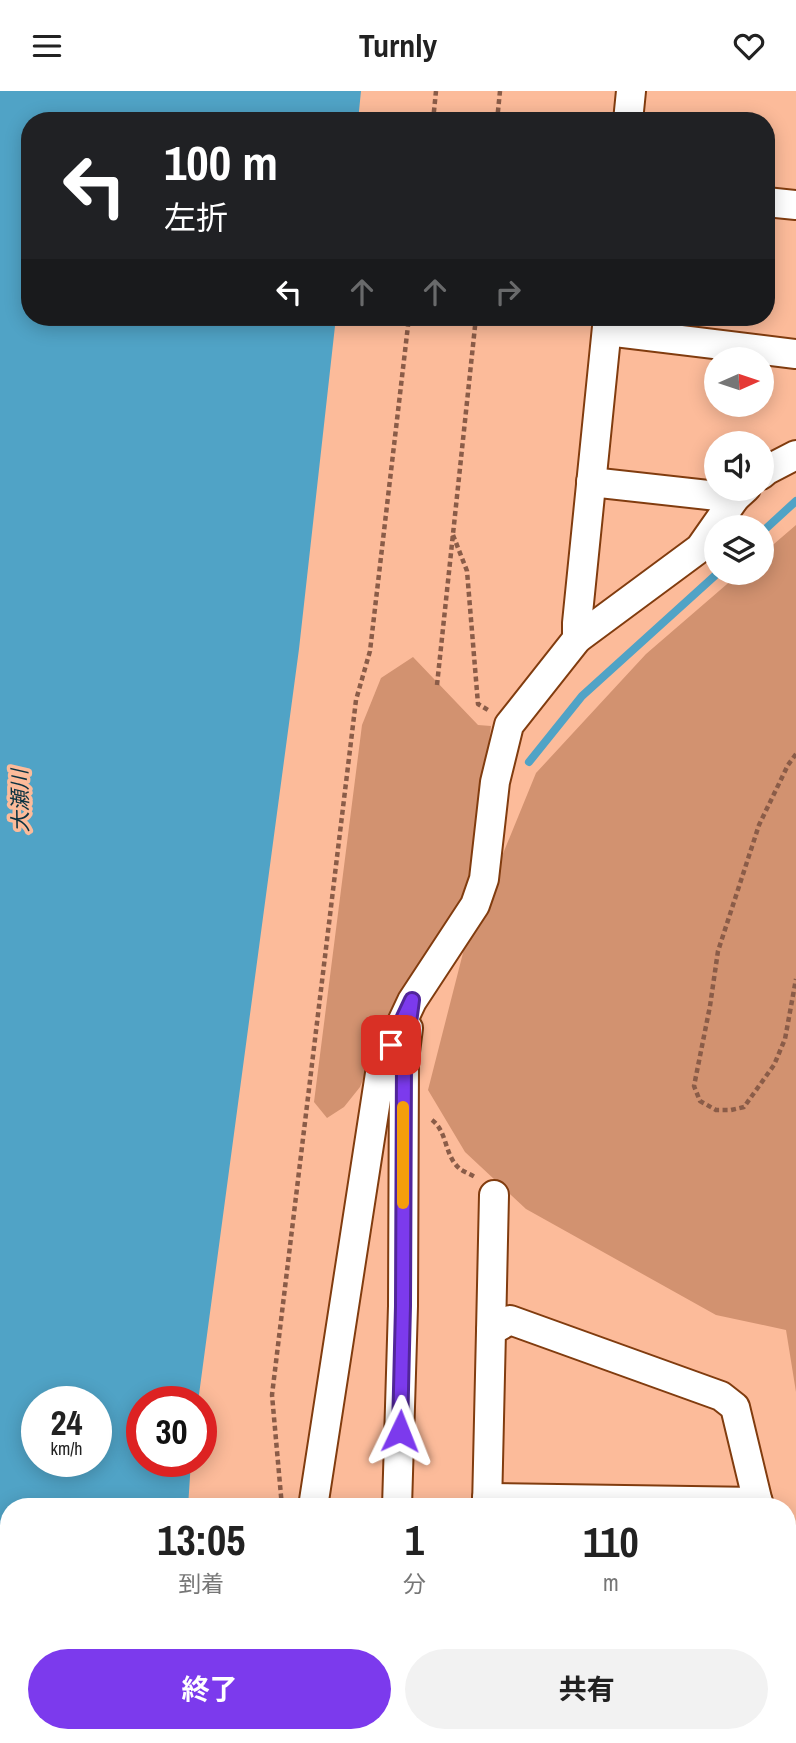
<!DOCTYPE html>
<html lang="ja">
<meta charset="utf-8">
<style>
:root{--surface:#fff;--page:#f2f2f2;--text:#222;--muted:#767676;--accent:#7c3aed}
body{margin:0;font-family:"Archivo Narrow","Noto Sans JP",sans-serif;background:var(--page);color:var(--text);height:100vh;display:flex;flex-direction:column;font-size:26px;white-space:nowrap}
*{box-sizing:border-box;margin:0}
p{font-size:23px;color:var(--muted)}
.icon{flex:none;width:38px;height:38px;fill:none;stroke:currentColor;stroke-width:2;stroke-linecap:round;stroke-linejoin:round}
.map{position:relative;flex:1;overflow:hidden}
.sheet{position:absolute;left:0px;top:1407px;width:796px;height:245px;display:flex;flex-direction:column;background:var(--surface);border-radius:28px 28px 0 0;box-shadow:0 4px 18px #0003}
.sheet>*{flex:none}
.hud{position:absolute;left:21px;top:21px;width:754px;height:214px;border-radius:28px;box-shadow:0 4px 18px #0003;background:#202124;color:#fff;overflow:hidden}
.needle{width:46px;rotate:87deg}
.buttons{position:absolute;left:704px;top:256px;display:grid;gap:14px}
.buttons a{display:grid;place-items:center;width:70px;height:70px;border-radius:50%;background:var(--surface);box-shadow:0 4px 18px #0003;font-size:35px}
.speed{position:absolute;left:21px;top:1295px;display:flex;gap:14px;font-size:35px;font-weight:700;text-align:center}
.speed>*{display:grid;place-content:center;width:91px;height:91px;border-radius:50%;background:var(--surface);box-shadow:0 4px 18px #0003;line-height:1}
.speed small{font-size:18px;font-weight:400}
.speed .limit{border:10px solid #d22;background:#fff;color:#111}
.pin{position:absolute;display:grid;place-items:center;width:60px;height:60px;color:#fff;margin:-30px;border-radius:14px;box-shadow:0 4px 10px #0006}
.me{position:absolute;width:77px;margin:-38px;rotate:2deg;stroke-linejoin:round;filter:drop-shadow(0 0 5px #0008)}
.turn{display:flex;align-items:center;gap:24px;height:147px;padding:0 28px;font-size:32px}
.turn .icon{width:91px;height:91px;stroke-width:2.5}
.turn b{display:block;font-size:49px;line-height:60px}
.lanes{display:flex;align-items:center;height:66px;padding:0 28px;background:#0003;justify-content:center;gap:35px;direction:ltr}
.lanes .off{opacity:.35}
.eta{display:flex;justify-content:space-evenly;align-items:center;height:119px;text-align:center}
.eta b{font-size:42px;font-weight:700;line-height:49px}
.action{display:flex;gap:14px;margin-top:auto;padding:14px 28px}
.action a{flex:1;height:80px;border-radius:42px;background:var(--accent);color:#fff;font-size:28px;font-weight:700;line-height:80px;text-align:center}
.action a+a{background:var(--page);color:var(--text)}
header{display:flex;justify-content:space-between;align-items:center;height:91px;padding:0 28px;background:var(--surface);font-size:32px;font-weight:700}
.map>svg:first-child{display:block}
.green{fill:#d29270}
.water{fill:#50a3c6;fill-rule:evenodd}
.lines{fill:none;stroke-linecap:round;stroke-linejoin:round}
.stream{stroke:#50a3c6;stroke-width:8}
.service-casing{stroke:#813c0f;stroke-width:18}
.minor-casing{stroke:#813c0f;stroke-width:32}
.path{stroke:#8a5c48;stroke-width:4.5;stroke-dasharray:5 3.5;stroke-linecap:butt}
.service{stroke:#fff;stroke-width:14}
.minor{stroke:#fff;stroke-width:28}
.route-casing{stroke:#51269a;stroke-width:18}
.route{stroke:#7c3aed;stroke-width:12}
.slow{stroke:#f59e0b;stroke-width:12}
.labels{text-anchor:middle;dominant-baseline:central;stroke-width:7;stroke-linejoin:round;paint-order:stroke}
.water-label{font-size:21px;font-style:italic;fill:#0a3140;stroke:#fcbb9a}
</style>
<header><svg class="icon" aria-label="menu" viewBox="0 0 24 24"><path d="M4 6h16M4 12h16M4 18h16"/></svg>Turnly<svg class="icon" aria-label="heart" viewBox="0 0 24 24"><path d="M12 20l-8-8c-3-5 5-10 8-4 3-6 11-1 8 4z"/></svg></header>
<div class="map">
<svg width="796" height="1652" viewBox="0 0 796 1652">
<rect width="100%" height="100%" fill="#fcbb9a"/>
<g class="green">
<path d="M796,434V1301L786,1239L716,1224L526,1118L465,1061L428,999L464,858L536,682L646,563L741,481H761V464Z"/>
<path d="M413,566L478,634L491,635L472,787L403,914L389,923L360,996L344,1016L327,1027L314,1011L362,634L381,587Z"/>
</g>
<path class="water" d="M0,0H361L358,30H30V226H336L299,558L198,1311H142V1370H191L188,1416H9V1643H174L173,1652H0ZM37,1311H96V1370H37Z"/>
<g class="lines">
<g class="stream">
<path d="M761,442L796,410"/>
<path d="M529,671L582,605L719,481"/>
</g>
<g class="service-casing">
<path id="service" d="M556,1643V1652"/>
</g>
<g class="minor-casing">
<g id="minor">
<path d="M628,30L631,0"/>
<path d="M766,111L796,114"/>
<path d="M607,240L796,263"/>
<path d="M761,384L767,379L796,364"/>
<path d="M591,391L735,407"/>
<path d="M577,548V532L608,226"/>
<path d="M491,1240L494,1104"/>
<path d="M487,1407L758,1411"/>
<path d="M313,1416L381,976L412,910L475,814L484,788L495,691L509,634L577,548L700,457L735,407L746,397"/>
<path d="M397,1416L403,1215L404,969L408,937"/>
<path d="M487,1416L491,1240L510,1229L721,1305L735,1316L759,1416"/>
<path d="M752,1643L753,1652"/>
<path d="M265,1652L268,1643"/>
<path d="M391,1652V1643"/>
<path d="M481,1652V1643"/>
</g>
</g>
<g class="path">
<path d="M433,30L436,0"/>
<path d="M497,30L500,0"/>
<path d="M453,444L467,480L478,613L488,619"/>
<path d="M437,594L476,226"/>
<path d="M796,663L788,674L759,734L718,860L710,915L694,995L700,1010L716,1019H731L744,1016L774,974L785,948L796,888"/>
<path d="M432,1029C448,1041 444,1065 460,1078C464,1081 470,1083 475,1086"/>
<path d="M282,1416L272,1304L356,609L370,560L409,226"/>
<path d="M788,1481L796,1472"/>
</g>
<use href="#service" class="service"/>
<use href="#minor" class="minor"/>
</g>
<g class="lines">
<g class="route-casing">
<path id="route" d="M391,954L412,909L404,969L403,1215L400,1340"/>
</g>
<use href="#route" class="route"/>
<path class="slow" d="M403,1016V1112"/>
</g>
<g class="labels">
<g class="water-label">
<text transform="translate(20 710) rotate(-91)">大瀬川</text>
</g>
</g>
</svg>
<div class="buttons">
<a><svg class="needle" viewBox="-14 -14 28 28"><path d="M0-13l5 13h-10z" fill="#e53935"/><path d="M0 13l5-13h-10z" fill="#767676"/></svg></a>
<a><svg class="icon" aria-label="sound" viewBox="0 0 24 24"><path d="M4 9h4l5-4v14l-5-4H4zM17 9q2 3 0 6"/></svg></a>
<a><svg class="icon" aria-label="layers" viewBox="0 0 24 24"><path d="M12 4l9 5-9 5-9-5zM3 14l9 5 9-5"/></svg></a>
</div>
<div class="speed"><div>24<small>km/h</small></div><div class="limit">30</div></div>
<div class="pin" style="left:391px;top:954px;background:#d93025"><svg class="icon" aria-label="arrive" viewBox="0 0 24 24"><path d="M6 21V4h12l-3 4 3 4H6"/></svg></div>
<svg class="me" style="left:400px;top:1340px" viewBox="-20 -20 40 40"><path d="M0-17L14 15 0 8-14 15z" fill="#7c3aed" stroke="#fff" stroke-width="4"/></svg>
<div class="hud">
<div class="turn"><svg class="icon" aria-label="left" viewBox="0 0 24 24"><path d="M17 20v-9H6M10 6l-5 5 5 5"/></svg><div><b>100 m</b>左折</div></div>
<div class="lanes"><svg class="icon" aria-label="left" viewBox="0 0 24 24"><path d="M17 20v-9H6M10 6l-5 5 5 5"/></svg><svg class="icon off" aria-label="ahead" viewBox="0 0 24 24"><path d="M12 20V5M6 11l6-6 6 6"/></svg><svg class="icon off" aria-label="ahead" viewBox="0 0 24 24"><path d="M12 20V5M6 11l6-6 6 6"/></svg><svg class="icon off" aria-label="right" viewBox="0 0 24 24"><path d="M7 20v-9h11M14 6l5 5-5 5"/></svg></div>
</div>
<section class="sheet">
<div class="eta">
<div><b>13:05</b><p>到着</p></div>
<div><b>1</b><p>分</p></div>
<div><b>110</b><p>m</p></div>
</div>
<div class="action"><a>終了</a><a>共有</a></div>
</section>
</div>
